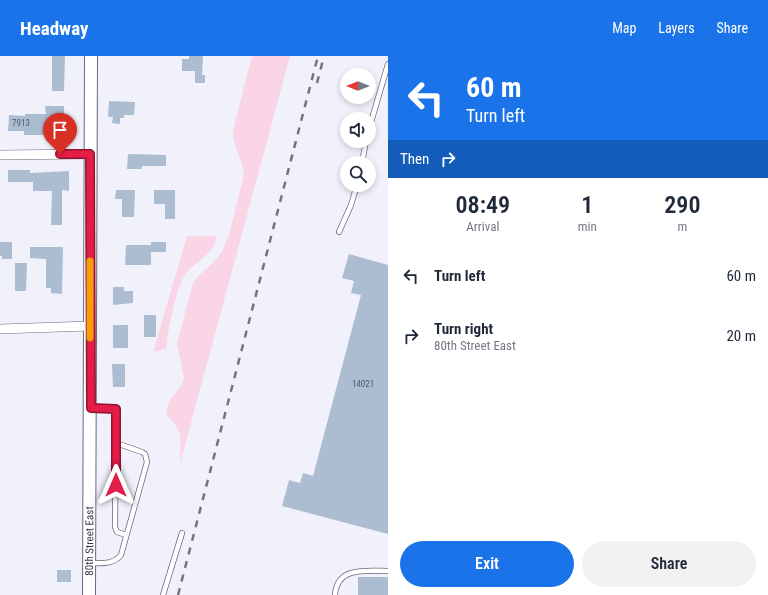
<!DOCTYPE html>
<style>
:root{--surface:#fff;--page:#f2f2f3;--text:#1f2937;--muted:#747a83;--accent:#1a73e8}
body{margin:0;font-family:"Roboto Condensed",sans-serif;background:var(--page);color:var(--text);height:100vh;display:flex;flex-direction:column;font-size:15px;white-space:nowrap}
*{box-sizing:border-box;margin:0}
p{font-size:13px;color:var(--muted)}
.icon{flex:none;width:22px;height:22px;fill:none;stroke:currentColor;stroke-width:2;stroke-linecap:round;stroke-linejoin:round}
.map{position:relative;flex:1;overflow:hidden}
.panel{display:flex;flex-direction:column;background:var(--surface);width:380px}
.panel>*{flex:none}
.hud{background:#1a73e8;color:#fff;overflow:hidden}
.needle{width:26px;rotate:270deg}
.tools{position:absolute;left:340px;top:12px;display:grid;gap:8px}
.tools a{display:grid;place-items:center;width:36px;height:36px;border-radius:50%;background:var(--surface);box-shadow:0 2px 6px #0003;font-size:20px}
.pin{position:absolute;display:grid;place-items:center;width:34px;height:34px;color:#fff;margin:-41px -17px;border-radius:50% 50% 50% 0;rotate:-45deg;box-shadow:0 0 4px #0007}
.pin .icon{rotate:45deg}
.me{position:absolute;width:44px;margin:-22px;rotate:0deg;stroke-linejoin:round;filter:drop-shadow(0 0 3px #0008)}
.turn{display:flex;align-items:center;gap:14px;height:84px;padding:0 12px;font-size:18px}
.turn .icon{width:52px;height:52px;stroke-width:2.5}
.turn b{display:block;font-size:28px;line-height:34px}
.then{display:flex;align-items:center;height:38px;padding:0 12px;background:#0003;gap:8px;font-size:15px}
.eta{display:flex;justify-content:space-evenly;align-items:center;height:68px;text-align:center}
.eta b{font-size:24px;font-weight:600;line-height:28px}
.cta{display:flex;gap:8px;margin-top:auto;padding:8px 12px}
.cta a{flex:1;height:46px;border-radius:24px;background:var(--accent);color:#fff;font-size:16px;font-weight:600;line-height:46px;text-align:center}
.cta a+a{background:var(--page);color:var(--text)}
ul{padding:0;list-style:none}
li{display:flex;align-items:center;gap:12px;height:60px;padding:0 12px}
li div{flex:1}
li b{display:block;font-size:15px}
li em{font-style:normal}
header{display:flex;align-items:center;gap:24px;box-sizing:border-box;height:56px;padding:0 20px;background:var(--accent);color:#fff}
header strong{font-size:19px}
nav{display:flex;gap:22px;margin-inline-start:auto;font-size:14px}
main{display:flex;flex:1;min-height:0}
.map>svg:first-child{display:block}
.green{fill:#fad5e6}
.building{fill:#acbdd2}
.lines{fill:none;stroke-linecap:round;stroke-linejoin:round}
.service-casing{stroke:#68687f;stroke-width:6}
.minor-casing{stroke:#68687f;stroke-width:10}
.tertiary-casing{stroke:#68687f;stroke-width:14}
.service{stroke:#fff;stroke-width:4.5}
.minor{stroke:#fff;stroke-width:9}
.tertiary{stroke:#fff;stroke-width:12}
.rail{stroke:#74747e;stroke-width:2.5;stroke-dasharray:7 7;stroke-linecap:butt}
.route-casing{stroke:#92132f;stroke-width:10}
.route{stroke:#e11d48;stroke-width:7}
.slow{stroke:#f59e0b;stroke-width:7}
.labels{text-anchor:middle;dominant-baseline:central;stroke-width:3.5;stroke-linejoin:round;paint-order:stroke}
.number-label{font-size:9px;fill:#545966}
.street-label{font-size:11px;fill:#373842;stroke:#fff}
</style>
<header>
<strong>Headway</strong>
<nav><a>Map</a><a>Layers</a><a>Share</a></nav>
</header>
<main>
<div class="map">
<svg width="388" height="539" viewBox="0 0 388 539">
<rect width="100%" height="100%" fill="#f1f1fb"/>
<g class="green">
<path d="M252,0H290L180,408C180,399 182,380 178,373C174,365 165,363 167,352C169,341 181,334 184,322L177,288L192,230L198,220L213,207L222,196L230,176L244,118C242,103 233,90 233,75Z"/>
<path d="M187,180H217C213,201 195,204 185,219C175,233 168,276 166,293L153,296Z"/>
</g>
<g class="building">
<path d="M52,0H65L64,35H52Z"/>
<path d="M189,0H203L202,19H205V27H195V15H182V3H189Z"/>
<path d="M109,45L135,46L134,59H124V62H120V68L112,67L113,61H108Z"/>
<path d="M45,50H64V66H60V82H53V85H46V79H24V75H8L9,59L25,60V58H46Z"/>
<path d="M128,98L166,99V110H142V113H127Z"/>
<path d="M8,114H30V117L69,115V135L62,134V169H51L52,135H33V126H8Z"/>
<path d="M116,134H135L134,161H122V143H115Z"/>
<path d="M154,134H175V163H165V148H154Z"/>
<path d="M0,186H12V203H2V200H0Z"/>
<path d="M151,186H166V196H151V209H125L126,189H151Z"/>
<path d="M30,191H63L62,238L51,237V232H46V203L30,202Z"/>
<path d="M349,198L388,209V478L282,450L289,424L300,427L303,417L313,420L361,239L351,237L354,225L342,222Z"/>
<path d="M15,207H27L26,235H15Z"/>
<path d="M113,231H124V235H133V247L113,249Z"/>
<rect x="144" y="259" width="12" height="22"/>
<rect x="113" y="269" width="15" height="23"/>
<path d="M112,308H125V331H113Z"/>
<rect x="57" y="514" width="14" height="12"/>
<rect x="358" y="521" width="30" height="18"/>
</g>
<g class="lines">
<g class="service-casing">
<g id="service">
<path d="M369,73L388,8"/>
<path d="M362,107L366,85"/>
<path d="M339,176L351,149L357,129"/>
<path d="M91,352L116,353L115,471L117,476L126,479"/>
<path d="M90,507C101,507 113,509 121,499L147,406L145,398L142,396L116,387"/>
<path d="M163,539L182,477"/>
<path d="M335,539C337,510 367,515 388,515"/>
</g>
</g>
<g class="minor-casing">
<g id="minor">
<path d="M0,99L90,98"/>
<path d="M0,273L90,270"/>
</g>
</g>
<g class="tertiary-casing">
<g id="tertiary">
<path id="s1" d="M89,539L91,0"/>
</g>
</g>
<use href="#service" class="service"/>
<use href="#minor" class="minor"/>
<use href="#tertiary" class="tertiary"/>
<g class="rail">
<path d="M317,27L324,0"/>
<path d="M178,539L318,0"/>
</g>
</g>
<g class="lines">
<g class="route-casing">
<path id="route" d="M60,98H90L91,352L116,353V429"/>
</g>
<use href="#route" class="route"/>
<path class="slow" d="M90,205V282"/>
</g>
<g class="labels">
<g class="number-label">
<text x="21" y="67">7913</text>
<text x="363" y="328">14021</text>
</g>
<g class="street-label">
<text stroke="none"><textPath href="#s1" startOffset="54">80th Street East</textPath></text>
</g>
</g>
</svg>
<div class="tools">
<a><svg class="needle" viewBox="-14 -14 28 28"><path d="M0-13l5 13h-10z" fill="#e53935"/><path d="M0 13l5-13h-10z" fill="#747a83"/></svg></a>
<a><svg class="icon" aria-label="sound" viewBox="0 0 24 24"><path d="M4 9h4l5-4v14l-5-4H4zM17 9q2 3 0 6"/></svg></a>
<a><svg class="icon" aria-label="search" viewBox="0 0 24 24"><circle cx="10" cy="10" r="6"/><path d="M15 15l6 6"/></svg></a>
</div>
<div class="pin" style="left:60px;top:98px;background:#d93025"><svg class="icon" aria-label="arrive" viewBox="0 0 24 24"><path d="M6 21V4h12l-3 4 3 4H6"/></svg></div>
<svg class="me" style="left:116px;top:429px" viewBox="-20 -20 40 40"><path d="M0-17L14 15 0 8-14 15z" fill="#e11d48" stroke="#fff" stroke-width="4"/></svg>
</div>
<section class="panel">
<div class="hud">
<div class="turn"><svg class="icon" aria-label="left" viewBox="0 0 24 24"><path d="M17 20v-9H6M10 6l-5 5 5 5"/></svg><div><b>60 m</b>Turn left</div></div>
<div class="then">Then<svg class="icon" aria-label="right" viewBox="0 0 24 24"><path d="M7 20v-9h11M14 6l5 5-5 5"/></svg></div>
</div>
<div class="eta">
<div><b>08:49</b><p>Arrival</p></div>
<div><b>1</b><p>min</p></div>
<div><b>290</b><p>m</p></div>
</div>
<ul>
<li><svg class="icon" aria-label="left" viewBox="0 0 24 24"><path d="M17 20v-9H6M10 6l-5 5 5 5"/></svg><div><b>Turn left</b></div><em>60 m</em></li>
<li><svg class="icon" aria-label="right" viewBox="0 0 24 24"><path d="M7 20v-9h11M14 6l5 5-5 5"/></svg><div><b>Turn right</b><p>80th Street East</p></div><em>20 m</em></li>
</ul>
<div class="cta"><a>Exit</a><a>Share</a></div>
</section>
</main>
